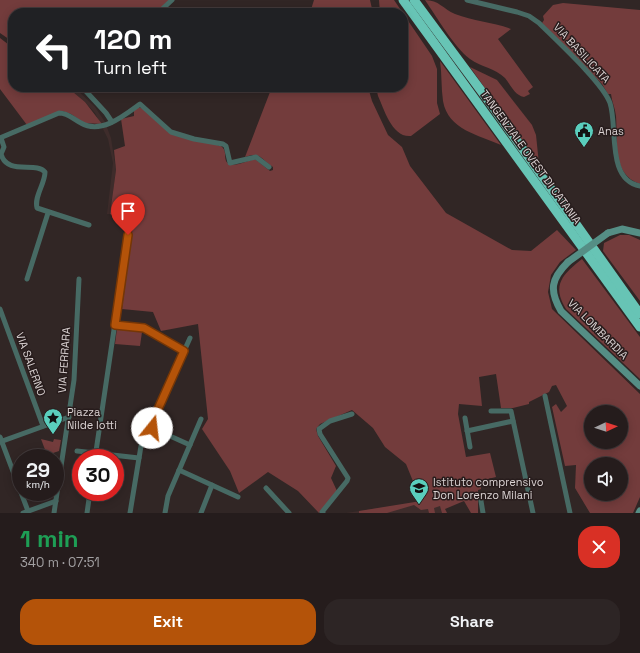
<!DOCTYPE html>
<meta charset="utf-8">
<style>
:root{--surface:#251c1c;--page:#2d2525;--text:#f1f3f6;--muted:#a3a1a3;--line:#423a3b;--accent:#b45309}
body{margin:0;font-family:"Space Grotesk",sans-serif;background:var(--page);color:var(--text);height:100vh;display:flex;flex-direction:column;font-size:15px;white-space:nowrap}
*{box-sizing:border-box;margin:0}
p{font-size:13px;color:var(--muted)}
.icon{flex:none;width:22px;height:22px;fill:none;stroke:currentColor;stroke-width:2;stroke-linecap:round;stroke-linejoin:round}
.map{position:relative;height:513px;overflow:hidden}
.drawer{display:flex;flex-direction:column;background:var(--surface);flex:1}
.drawer>*{flex:none}
.top-card{position:absolute;left:8px;top:8px;width:400px;height:84px;border-radius:16px;box-shadow:0 2px 10px #0003,0 0 0 1px var(--line);background:#202124;color:#fff;overflow:hidden}
.needle{width:26px;rotate:86deg}
.buttons{position:absolute;left:584px;top:405px;display:grid;gap:8px}
.buttons a{display:grid;place-items:center;width:44px;height:44px;border-radius:50%;background:var(--surface);box-shadow:0 2px 10px #0003,0 0 0 1px var(--line);font-size:20px}
.speed{position:absolute;left:12px;top:449px;display:flex;gap:8px;font-size:20px;font-weight:700;text-align:center}
.speed>*{display:grid;place-content:center;width:52px;height:52px;border-radius:50%;background:var(--surface);box-shadow:0 2px 10px #0003,0 0 0 1px var(--line);line-height:1}
.speed small{font-size:10px;font-weight:400}
.speed .limit{border:6px solid #d22;background:#fff;color:#111}
.pin{position:absolute;display:grid;place-items:center;width:34px;height:34px;color:#fff;margin:-41px -17px;border-radius:50% 50% 50% 0;rotate:-45deg;box-shadow:0 0 4px #0007}
.pin .icon{rotate:45deg}
.me{position:absolute;width:44px;margin:-22px;rotate:16deg;stroke-linejoin:round;filter:drop-shadow(0 0 3px #0008)}
.turn{display:flex;align-items:center;gap:14px;height:84px;padding:0 20px;font-size:18px}
.turn .icon{width:52px;height:52px;stroke-width:2.5}
.turn b{display:block;font-size:28px;line-height:34px}
.round{display:grid;place-items:center;flex:none;width:42px;height:42px;border-radius:16px;background:var(--page)}
.overview{display:flex;align-items:center;justify-content:space-between;height:68px;padding:0 20px}
h1{font-size:24px;font-weight:600;line-height:30px;color:#1e9e55}
.cta{display:flex;gap:8px;margin-top:auto;padding:8px 20px}
.cta a{flex:1;height:46px;border-radius:16px;background:var(--accent);color:#fff;font-size:16px;font-weight:600;line-height:46px;text-align:center}
.cta a+a{background:var(--page);color:var(--text)}
.map>svg:first-child{display:block}
.built{fill:#3e2c2b}
.green{fill:#733c3c;fill-rule:evenodd}
.lines{fill:none;stroke-linecap:round;stroke-linejoin:round}
.street{stroke:#476a64;stroke-width:5}
.secondary{stroke:#558e85;stroke-width:7}
.highway{stroke:#67c4b5;stroke-width:9}
.secondary-bridge{stroke:#558e85;stroke-width:7}
.route-casing{stroke:#753606;stroke-width:10}
.route{stroke:#b45309;stroke-width:7}
.labels{text-anchor:middle;dominant-baseline:central;stroke-width:3;stroke-linejoin:round;paint-order:stroke}
.street-label{font-size:11px;fill:#dad2d2;stroke:#271c1c}
.poi-label{font-size:11px;fill:#dad2d2;stroke:#271c1c;text-anchor:start}
</style>
<div class="map">
<svg width="640" height="513" viewBox="0 0 640 513">
<rect width="100%" height="100%" fill="#312625"/>
<g class="built">
<path d="M67,87H74L95,107L105,122L111,138L116,170L110,214H107L113,163L108,139L95,113L85,102Z"/>
<path d="M439,499L447,513H346Z"/>
</g>
<g class="green">
<path d="M0,0H170L156,13H13V42L0,33Z"/>
<path d="M314,0H370L373,13H310Z"/>
<path d="M379,0H394L432,56L437,69V103L440,114L411,136C392,138 384,109 378,96L376,87H403V13H380Z"/>
<path d="M425,0C439,0 443,9 455,14C473,21 493,22 511,29L498,39L533,87L528,91L530,94L524,97C514,95 511,85 505,78C495,68 481,67 470,59C454,47 436,16 425,0Z"/>
<path d="M563,3L640,10V184C611,174 618,140 616,116C615,108 612,102 611,94H608L602,84L542,23L544,20L543,16L553,5Z"/>
<path d="M0,38L13,48V87H67L85,102L102,124L84,123L71,114L62,111L27,125L0,89Z"/>
<path d="M440,61L501,145C479,135 448,130 443,101C441,88 442,74 440,61Z"/>
<path d="M470,67L497,80L532,125L536,135L539,164Z"/>
<path d="M270,87H368L372,101L388,135L402,147L410,166L446,213L512,250L531,251L557,230L576,250L560,262L551,275L548,292L552,309L640,394V497L633,513H590L575,488L576,465L565,466L552,407L556,404L561,412L567,406L556,385L552,386L549,392L529,402V404L513,408H501L496,374L479,377L482,406L459,404L458,414L466,457L490,453L496,477L480,481L481,489L478,490V513H471L464,501L445,509L447,513H442L440,506L434,508L435,513H429L428,509L421,510L414,505L387,513H359V511L421,501L406,464L385,447L373,428L352,410L320,424L316,429L318,436L336,466L331,478L337,491L319,513L298,491L268,472L239,493L230,471L202,429L208,419L198,324L161,331L153,312L122,309L133,225L110,214L116,170L114,150L125,146L121,119L134,116V111L138,107L144,109L171,133L221,146C227,151 224,155 226,161C230,170 249,160 255,159L270,171L273,170V167C261,159 260,151 245,157L270,92ZM591,412H621V442H591ZM591,464H621V494H591Z"/>
<path d="M620,235H629L640,240V301L603,251L604,243Z"/>
<path d="M582,259L640,337V379L566,309C551,285 563,274 582,259Z"/>
<path d="M117,329L142,332L140,346L115,344Z"/>
<path d="M41,439L53,442L54,439L61,440L59,451L47,455Z"/>
</g>
<g class="lines">
<g class="street">
<path d="M467,0L517,12L529,16L539,23C556,40 603,83 610,103C618,127 606,180 640,186"/>
<path d="M158,13L172,0"/>
<path d="M82,87L106,113L112,122"/>
<path d="M0,138L59,113C68,113 73,119 81,123C101,135 125,115 140,104L171,132L194,139L223,144L226,146L230,163L256,157L269,167"/>
<path d="M1,138L4,147L1,154C7,176 36,161 45,172C45,184 34,196 37,208L89,225"/>
<path d="M27,279L48,213"/>
<path d="M0,309L43,426"/>
<path d="M115,325L144,328L184,351"/>
<path d="M545,396L570,513"/>
<path d="M491,411H511L533,513"/>
<path d="M465,418L470,447"/>
<path d="M150,427L190,445"/>
<path d="M467,431L513,421"/>
<path d="M0,437L28,511"/>
<path d="M0,442L69,417"/>
<path d="M77,451L139,458"/>
<path d="M95,458L128,235"/>
<path d="M179,470L238,497"/>
<path d="M266,488L289,513"/>
<path d="M481,501L483,513"/>
<path d="M23,513L56,501"/>
<path d="M54,513L74,380L79,279"/>
<path d="M87,513L90,492"/>
<path d="M130,513L141,446L190,338"/>
<path d="M165,513L168,496L201,419"/>
<path d="M201,513L212,485"/>
<path d="M323,513L322,512L347,481L348,478L320,434L319,429L330,421L352,414"/>
</g>
<g class="secondary">
<path d="M608,233L622,229L640,233"/>
<path d="M568,262C551,279 549,290 561,311L640,386"/>
<path d="M639,513L640,511"/>
</g>
<g class="highway">
<path d="M403,0L640,327"/>
<path d="M414,0L488,100L640,314"/>
</g>
<path class="secondary-bridge" d="M568,262L608,233"/>
</g>
<g class="lines">
<g class="route-casing">
<path id="route" d="M128,235L115,325L144,328L184,351L150,427L152,428"/>
</g>
<use href="#route" class="route"/>
</g>
<defs>
<g id="civic-pin" transform="scale(1)"><path d="M0 17L-7.5 6A9.5 9.5 0 1 1 7.5 6Z" fill="#5acebd" stroke="#271c1c"/><path d="M-.6-6.5H3V-4.5H.6V-3L4-1V1h2V6H-6V1h2V-1L-.6-3ZM-1.2 2.5V6h2.4V2.5Z" fill="#111"/></g>
<g id="sight-pin" transform="scale(1)"><path d="M0 17L-7.5 6A9.5 9.5 0 1 1 7.5 6Z" fill="#5acebd" stroke="#271c1c"/><path d="M0-6L1.8-2.2L6-1.7L2.9 1.2L3.7 5.4L0 3.3L-3.7 5.4L-2.9 1.2L-6-1.7L-1.8-2.2Z" fill="#111"/></g>
<g id="school-pin" transform="scale(1)"><path d="M0 17L-7.5 6A9.5 9.5 0 1 1 7.5 6Z" fill="#5acebd" stroke="#271c1c"/><path d="M0-5L7-2L0 1L-7-2ZM-4 1L0 2.5L4 1V4Q0 6-4 4Z" fill="#111"/></g>
</defs>
<g fill-rule="evenodd">
<use href="#civic-pin" x="584" y="131"/>
<use href="#sight-pin" x="53" y="418"/>
<use href="#school-pin" x="419" y="488"/>
</g>
<g class="labels">
<g class="street-label">
<text transform="translate(582 53) rotate(47)">VIA BASILICATA</text>
<text transform="translate(531 157) rotate(54)">TANGENZIALE OVEST DI CATANIA</text>
<text transform="translate(598 329) rotate(45)">VIA LOMBARDIA</text>
<text transform="translate(64 360) rotate(-86)">VIA FERRARA</text>
<text transform="translate(31 364) rotate(70)">VIA SALERNO</text>
</g>
<g class="poi-label">
<text x="598" y="131">Anas</text>
<text x="67" y="412">Piazza<tspan x="67" dy="13">Nilde Iotti</tspan></text>
<text x="433" y="482">Istituto comprensivo<tspan x="433" dy="13">Don Lorenzo Milani</tspan></text>
</g>
</g>
</svg>
<div class="buttons">
<a><svg class="needle" viewBox="-14 -14 28 28"><path d="M0-13l5 13h-10z" fill="#e53935"/><path d="M0 13l5-13h-10z" fill="#a3a1a3"/></svg></a>
<a><svg class="icon" aria-label="sound" viewBox="0 0 24 24"><path d="M4 9h4l5-4v14l-5-4H4zM17 9q2 3 0 6"/></svg></a>
</div>
<div class="speed"><div>29<small>km/h</small></div><div class="limit">30</div></div>
<div class="pin" style="left:128px;top:235px;background:#d93025"><svg class="icon" aria-label="arrive" viewBox="0 0 24 24"><path d="M6 21V4h12l-3 4 3 4H6"/></svg></div>
<svg class="me" style="left:152px;top:428px" viewBox="-20 -20 40 40"><circle r="19" fill="#fff"/><path d="M0-13L10 11 0 6-10 11z" fill="#b45309"/></svg>
<div class="top-card">
<div class="turn"><svg class="icon" aria-label="left" viewBox="0 0 24 24"><path d="M17 20v-9H6M10 6l-5 5 5 5"/></svg><div><b>120 m</b>Turn left</div></div>
</div>
</div>
<section class="drawer">
<div class="overview"><div><h1>1 min</h1><p>340 m · 07:51</p></div><a class="round" style="background:#d93025;color:#fff"><svg class="icon" aria-label="close" viewBox="0 0 24 24"><path d="M6 6l12 12M18 6L6 18"/></svg></a></div>
<div class="cta"><a>Exit</a><a>Share</a></div>
</section>
